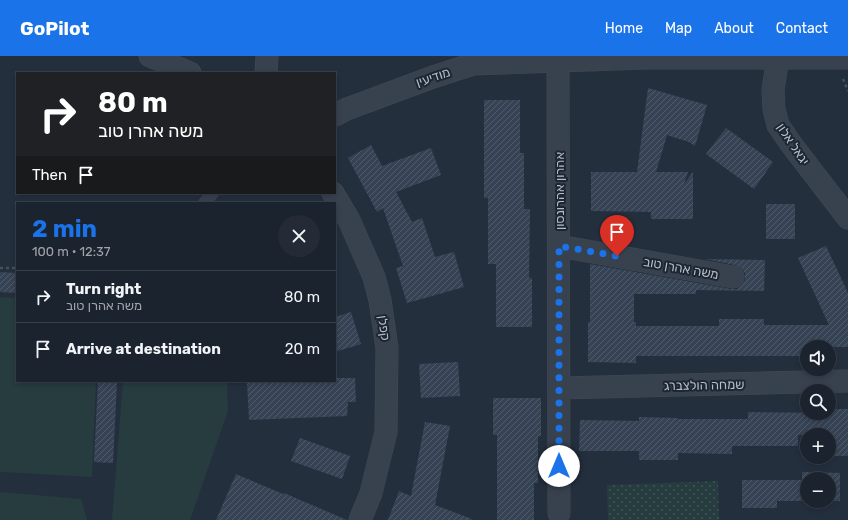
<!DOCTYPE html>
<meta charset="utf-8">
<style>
:root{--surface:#1b232e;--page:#242b36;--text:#f1f3f6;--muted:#a0a4aa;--line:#39404a;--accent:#1a73e8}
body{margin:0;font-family:Rubik,Heebo,sans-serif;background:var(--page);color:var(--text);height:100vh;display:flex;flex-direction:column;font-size:15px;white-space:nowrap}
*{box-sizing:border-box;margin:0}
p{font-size:13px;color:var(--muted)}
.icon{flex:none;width:22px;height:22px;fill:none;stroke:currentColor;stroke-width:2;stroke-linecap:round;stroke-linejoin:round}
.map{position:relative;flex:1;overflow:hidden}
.sheet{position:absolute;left:16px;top:146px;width:320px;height:180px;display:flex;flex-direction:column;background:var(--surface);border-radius:0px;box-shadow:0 2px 6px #0003,0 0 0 1px var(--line)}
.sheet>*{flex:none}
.banner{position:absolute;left:16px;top:16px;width:320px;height:122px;border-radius:0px;box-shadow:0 2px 6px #0003,0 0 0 1px var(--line);background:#202124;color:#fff;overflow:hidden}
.tools{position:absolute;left:800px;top:284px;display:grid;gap:8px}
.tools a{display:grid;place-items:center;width:36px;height:36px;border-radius:50%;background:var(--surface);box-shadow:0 2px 6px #0003,0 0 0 1px var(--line);font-size:20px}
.pin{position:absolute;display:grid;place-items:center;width:34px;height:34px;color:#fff;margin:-41px -17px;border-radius:50% 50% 50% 0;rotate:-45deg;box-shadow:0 0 4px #0007}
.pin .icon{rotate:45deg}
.me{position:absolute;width:44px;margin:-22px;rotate:0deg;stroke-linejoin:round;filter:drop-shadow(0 0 3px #0008)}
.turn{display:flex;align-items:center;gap:14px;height:84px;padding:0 16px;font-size:18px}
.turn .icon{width:52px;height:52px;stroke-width:2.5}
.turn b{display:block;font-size:28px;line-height:34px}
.then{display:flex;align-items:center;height:38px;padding:0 16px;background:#0003;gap:8px;font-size:15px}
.round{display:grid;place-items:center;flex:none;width:42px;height:42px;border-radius:21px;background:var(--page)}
.headline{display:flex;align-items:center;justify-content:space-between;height:68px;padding:0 16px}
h1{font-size:24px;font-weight:700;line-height:30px;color:var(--accent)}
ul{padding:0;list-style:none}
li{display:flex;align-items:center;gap:12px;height:52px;padding:0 16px;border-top:1px solid var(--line)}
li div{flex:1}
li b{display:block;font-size:15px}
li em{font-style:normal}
header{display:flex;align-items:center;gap:24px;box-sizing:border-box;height:56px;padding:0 20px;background:var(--accent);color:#fff}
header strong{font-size:19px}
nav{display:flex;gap:22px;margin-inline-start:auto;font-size:14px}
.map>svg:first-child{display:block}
.green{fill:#263c3f}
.park{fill:url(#park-dots)}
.building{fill:url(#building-hatch)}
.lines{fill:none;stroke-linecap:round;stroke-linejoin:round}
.service-casing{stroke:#414a57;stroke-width:12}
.minor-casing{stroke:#414a57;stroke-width:23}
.path{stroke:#3f5557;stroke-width:2.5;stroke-dasharray:3 3;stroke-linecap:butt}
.service{stroke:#38414e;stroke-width:11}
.minor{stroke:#38414e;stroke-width:22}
.route{stroke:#1a73e8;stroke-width:7;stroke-dasharray:0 12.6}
.labels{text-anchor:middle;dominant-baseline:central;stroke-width:4;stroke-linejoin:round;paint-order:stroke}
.street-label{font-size:13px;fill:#b4bcc9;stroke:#1d2633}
</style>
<header>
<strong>GoPilot</strong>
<nav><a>Home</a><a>Map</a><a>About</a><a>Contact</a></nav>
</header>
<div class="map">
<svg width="848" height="464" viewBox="0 0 848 464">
<defs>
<pattern id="park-dots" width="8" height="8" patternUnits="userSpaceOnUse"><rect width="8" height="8" fill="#263c3f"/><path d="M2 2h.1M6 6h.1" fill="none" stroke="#435659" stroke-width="1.8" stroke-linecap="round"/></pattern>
<pattern id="building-hatch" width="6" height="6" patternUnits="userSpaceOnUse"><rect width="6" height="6" fill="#364354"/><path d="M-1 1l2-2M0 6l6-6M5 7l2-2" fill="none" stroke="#515c6b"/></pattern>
</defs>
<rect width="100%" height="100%" fill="#242f3e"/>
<g class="green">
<path d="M0,241L17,242V325H96L92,421L0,416Z"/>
<path d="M123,325H227L228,355L190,464H112Z"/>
<path d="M0,436L81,443L87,464H0Z"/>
</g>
<path class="park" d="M718,425L719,464H608L607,429Z"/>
<g class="building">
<path d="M648,32L707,49L695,90L689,86L667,79L656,116H688L684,128L693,116V163H651V156L591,155V116H637Z"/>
<path d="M484,44H520V97H524V153H530L529,222H532V271H496V208H488V142H484Z"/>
<path d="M726,72L773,106L754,133L706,98Z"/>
<path d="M371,89L382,110L431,92L441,119L396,136L412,166L422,162L435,201L454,196L464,231L407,247L396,212L403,210L383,152L377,156L348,102Z"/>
<rect x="766" y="148" width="29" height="35"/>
<path d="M826,190L848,237V291H807V300H636V307L588,306V266H590V208L731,233H737L742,229L745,224V217L741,212L735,209L705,203L765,204L764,235L696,234V238H634V266H636V270H719V263H764V269H829L798,202Z"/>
<path d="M0,216L17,217V237L0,236Z"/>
<path d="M351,256L361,288L335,296V261Z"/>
<path d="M458,306L460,340L421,342L419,308Z"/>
<path d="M335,322H355L356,346H348L347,360L249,364L247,326L335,325Z"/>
<path d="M98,325H117L113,407L94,406Z"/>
<path d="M493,342H541V380H538V427H534V464H497V379H493Z"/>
<path d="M829,353H848V400H829V379H798V390H732V398L678,397V404H639V395H579L580,364L639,365V361L678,362V363H748V356L829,357Z"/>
<path d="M425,366L450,370L435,449L472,463L471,464H388L399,435L411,440Z"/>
<path d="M300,382L350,400L342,423L291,405Z"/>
<path d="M802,416L840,417V445H829V423H807V445H777V452H742V424H802Z"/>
<path d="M236,418L283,438L284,437L347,464H216Z"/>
</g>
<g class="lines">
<g class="service-casing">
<path id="service" d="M204,147L213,137"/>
</g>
<g class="minor-casing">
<g id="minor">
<path d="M150,0L190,17"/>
<path d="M778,1L773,34L774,53L778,69L791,88L848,162"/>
<path d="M558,5L559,457"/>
<path d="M266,17L267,0"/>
<path d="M335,59L347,53L433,21L473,8L645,2H848"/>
<path d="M333,137L349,164L374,221L380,244L387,292L386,376L371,437L360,464"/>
<path d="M559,190L733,221"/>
<path d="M559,332L848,325"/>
</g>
</g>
<g class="path">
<path d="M843,23L848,35"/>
<path d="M0,212H17"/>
</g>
<use href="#service" class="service"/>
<use href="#minor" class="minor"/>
</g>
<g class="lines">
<path class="route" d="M559,410V190L617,200"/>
</g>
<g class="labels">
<g class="street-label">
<text transform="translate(433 21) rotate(-19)">מודיעין</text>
<text transform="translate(793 88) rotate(56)">יגאל אלון</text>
<text transform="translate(559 135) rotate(-90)">אהרון אהרונסון</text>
<text transform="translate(681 212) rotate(10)">משה אהרן טוב</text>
<text transform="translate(384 272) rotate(82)">קפלן</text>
<text transform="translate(704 329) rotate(-1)">שמחה הולצברג</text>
</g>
</g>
</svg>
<div class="tools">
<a><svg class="icon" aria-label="sound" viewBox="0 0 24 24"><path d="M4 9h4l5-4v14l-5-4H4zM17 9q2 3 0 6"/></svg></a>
<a><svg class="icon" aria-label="search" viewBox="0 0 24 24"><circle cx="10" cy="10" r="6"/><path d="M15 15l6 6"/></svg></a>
<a>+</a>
<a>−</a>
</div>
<div class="pin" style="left:617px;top:200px;background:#d93025"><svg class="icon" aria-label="arrive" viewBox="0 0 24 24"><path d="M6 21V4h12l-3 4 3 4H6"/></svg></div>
<svg class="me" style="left:559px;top:410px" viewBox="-20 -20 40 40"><circle r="19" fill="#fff"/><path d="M0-13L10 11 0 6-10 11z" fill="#1a73e8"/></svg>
<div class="banner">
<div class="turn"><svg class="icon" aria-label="right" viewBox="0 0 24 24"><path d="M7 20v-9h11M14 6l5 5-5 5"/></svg><div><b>80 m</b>משה אהרן טוב</div></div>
<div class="then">Then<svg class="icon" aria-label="arrive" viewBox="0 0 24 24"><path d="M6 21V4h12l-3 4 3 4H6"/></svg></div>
</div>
<section class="sheet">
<div class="headline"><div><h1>2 min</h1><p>100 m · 12:37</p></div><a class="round"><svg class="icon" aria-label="close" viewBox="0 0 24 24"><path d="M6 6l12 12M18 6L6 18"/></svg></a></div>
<ul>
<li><svg class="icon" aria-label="right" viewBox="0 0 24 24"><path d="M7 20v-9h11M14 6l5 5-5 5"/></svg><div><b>Turn right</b><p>משה אהרן טוב</p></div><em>80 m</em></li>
<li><svg class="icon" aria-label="arrive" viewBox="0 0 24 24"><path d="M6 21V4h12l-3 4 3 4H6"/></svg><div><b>Arrive at destination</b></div><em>20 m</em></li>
</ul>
</section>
</div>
